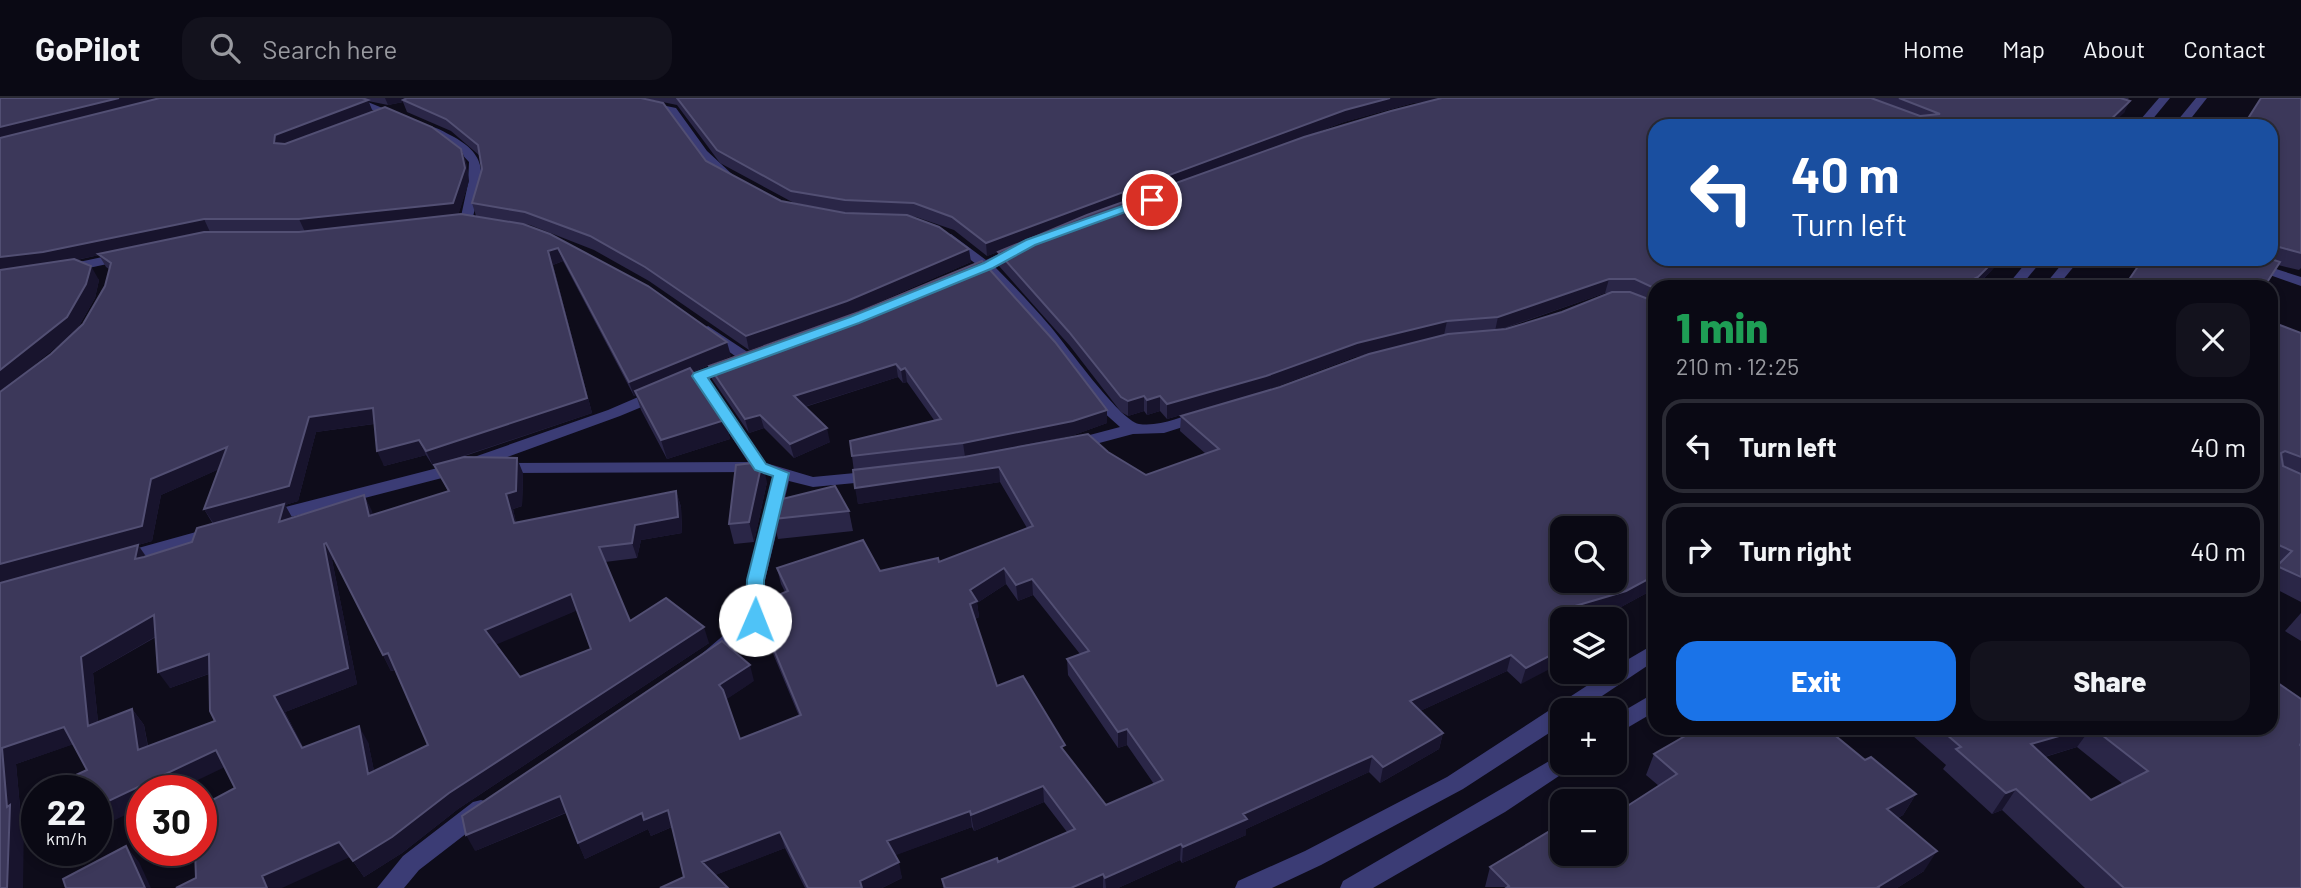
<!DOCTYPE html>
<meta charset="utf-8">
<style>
:root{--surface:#0a0914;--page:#13121d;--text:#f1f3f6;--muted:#999aa0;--line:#2a2a34;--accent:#1a73e8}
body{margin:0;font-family:Barlow,sans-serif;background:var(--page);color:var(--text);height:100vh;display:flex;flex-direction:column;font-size:26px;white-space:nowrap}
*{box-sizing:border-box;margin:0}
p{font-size:23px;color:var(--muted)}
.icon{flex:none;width:38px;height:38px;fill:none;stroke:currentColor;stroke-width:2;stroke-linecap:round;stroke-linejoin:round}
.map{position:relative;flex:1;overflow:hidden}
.drawer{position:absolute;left:1648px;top:182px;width:630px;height:455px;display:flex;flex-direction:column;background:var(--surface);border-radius:21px;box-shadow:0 4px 10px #0003,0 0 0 2px var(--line)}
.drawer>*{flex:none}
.banner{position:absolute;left:1648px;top:21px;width:630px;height:147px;border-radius:21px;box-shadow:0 4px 10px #0003,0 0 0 2px var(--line);background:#1a4fa0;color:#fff;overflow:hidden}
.controls{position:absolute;left:1550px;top:418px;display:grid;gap:14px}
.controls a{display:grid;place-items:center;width:77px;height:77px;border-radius:14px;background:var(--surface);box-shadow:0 4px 10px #0003,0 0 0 2px var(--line);font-size:35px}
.speed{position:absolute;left:21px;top:677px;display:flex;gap:14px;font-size:35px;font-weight:700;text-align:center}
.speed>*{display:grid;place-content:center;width:91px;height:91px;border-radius:50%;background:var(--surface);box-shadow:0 4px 10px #0003,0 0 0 2px var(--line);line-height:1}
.speed small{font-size:18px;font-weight:400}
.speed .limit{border:10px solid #d22;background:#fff;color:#111}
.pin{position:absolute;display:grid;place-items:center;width:60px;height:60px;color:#fff;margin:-30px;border:4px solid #fff;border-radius:50%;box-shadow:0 2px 7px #0007}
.me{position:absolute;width:77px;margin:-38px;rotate:1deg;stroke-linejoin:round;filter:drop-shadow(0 0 5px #0008)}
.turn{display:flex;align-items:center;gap:24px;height:147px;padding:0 28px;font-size:32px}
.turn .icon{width:91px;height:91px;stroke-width:2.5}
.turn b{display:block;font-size:49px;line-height:60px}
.round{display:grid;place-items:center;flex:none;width:74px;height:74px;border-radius:21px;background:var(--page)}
.headline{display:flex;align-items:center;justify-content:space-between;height:119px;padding:0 28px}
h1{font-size:42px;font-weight:800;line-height:52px;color:#1e9e55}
.primary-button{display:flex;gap:14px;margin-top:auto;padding:14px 28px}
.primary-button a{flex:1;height:80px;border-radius:21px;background:var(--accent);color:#fff;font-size:28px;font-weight:800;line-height:80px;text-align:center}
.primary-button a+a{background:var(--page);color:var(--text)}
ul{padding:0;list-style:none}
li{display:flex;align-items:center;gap:21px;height:94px;margin:0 14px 10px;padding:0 14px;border:4px solid var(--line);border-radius:21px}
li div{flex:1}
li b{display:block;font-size:26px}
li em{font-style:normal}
header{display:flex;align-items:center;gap:42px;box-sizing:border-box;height:98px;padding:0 35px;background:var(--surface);border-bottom:2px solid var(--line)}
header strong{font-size:33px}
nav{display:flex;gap:38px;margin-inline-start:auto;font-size:24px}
.search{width:490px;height:63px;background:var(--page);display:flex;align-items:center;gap:18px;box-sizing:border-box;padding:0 24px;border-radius:21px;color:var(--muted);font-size:26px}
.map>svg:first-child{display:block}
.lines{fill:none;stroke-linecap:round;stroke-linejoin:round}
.minor{fill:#3b3c75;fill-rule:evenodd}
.tertiary{fill:#3b3c75;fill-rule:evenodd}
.wall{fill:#2a2647;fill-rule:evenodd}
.shaded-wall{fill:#18142d}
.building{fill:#3c385a;stroke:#524f73;stroke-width:2;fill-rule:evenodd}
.route{fill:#4fc3f7;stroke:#337fa1;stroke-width:2}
</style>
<header>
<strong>GoPilot</strong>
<div class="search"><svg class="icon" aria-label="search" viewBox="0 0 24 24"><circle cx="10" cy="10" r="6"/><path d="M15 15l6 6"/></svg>Search here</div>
<nav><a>Home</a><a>Map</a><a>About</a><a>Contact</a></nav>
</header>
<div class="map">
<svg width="2301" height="790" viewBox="0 0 2301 790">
<rect width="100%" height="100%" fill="#0e0c1a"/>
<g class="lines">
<g class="minor">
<path d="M343,0H358L407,20L397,22Z"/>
<path d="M607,0H628L676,10L707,53L733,77L723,80L705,66L668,15Z"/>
<path d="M423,28C433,26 444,34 454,39C493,61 481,83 473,120L488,123V129L466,127L460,123L468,86L469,64L457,51L423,32Z"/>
<path d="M951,136L986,162L1013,149H1023V155L994,168C1013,187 1032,207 1049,227C1065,245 1120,323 1139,326C1161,329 1181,318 1202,313L1208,315L1210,318L1208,321L1164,335L1133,336L1073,352L1067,351L1065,347L1067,343L1120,329L1101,312L1025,217L983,173L969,180H959V174L976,166L946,143L944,140Z"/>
<path d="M126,154L133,158L131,161L65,175L58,171L60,168Z"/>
<path d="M2225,161H2245L2301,179V188Z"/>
<path d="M708,228L752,257L755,260L752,263H742L703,235L701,232Z"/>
<path d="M733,261L738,263L741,266L738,269L709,281L766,365L813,379L876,373L885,378L876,383L813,389L789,383L765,482V522L715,564H701L698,559L745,519L747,482L773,378L759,374L500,375L491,370L500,365L748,364L697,286L620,318L469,373L268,425L259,419L262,415L457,365L608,312L694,275Z"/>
<path d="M214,429L223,435L220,439L120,467L111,461L113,457Z"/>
<path d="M481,702L489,704L492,711L489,718L419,772L404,790H377L403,758L473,704Z"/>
</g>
<g class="tertiary">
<path d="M2159,0H2170L2147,28H2135Z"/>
<path d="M2196,0H2207L2185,28H2173Z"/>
<path d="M2029,161H2043L2020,189H2006Z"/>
<path d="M2066,161H2080L2057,189H2043Z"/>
<path d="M1656,545V562L1581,612H1563V626L1463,691L1321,767L1272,790H1235L1238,783L1305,753L1447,679L1608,574H1615V569Z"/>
<path d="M1656,594V613L1615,637V618Z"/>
<path d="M1563,655V665H1574L1571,670L1505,714L1373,790H1340L1343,783Z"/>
</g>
</g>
<g class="wall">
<path d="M0,0H2129L2127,2L2124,15L1656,28L2002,161L1976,189H1656V490L1621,509L1578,522L1521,586L1507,573L1420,613L1443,635L1439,651L1380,685L1369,674L1246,731V737L1182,765L1180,762L1118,790H943L942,781L998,764L1067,734L1044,704L974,733L972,729L895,757L902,780L882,790H805L785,750L715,777L684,779L672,729L651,738L648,731L585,761L566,715L475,753L754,583L726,601L740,641L799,618L769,546L765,530L783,519L780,513L776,498L785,494L781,486L777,470L880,473L939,464L1027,430L1000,384L858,406L852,358L934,322L907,284L903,285L898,279L805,309L830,344L794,360L764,330L749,335L712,281L709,268L859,214L1107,325L1074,337L974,358L1108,354L1146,377L1206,356L1180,333L1181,318L1280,289L1368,256L1355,259L1265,293L1167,321L1160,313L1147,317L1144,313L1128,318L1121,314L1070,248L999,168L998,154L1011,149L987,158L954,132L916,119L909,118L971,164L849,217L749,252L649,183L594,152L530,127L476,118L472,105L482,71L480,58L451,33L407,14L403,4L388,7L368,3L372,14L461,51L466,64L469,83L458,117L523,126L731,258L693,274L725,322L730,341L667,361L641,312L636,297L634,298L563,163L553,167L592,315L447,364L523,375L522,408L513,411L516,425L676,393L681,409L682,435L641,442L637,460L605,464L630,523L709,545L458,711L402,755L364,779L350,759L196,780L235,690L225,669L87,672L73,646L16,666L21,720L24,723L0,790ZM643,0L677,7L720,65L794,105L847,115L781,103L706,63ZM1428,3L1296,42L1344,24L1413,5ZM99,157L106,169L109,171L105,188L83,226L51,256L4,291L76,233L95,200L99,182L77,162ZM1605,195H1610L1562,214L1506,231L1500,232ZM374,326L384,368L426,357L433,368H435L448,393L373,417L364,397L292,420L285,407L298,403L316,334ZM219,371L204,411L213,426L192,444L146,458L138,447L152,443L161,397ZM334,461L383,557L391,573L395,572L428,647L374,673L368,644L303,649L285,614L357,586L332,462ZM1006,486L1018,503L1033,497L1080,556L1067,561L1068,577L1118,650L1127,647L1154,686L1106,707L1065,655L997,588L975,521L979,519L977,505ZM577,512L591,551L520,579L496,546ZM156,539L170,590L209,576L215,623L148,648L144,627L132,611L98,624L93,575Z"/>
<path d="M2301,0V170L2299,172L2278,167L2272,161V28L2247,22Z"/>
<path d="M2272,224L2301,235V504L2272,489V474L2276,469L2272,467Z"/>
<path d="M767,384L754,444L734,446L729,426Z"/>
<path d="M849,413L853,433L778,441L773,421Z"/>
<path d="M2301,515V543L2285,533Z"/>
<path d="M2301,601V790H2085L2002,712L1992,716L1943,671L1946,667L1904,630H2272ZM2077,649L2123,686L2091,702L2045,659Z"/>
<path d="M1654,656L1865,662L1916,696L1903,717L1898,720L1924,773L1897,790L1485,789L1490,769L1563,756L1659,688L1646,677Z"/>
</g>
<g class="shaded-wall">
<path d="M119,0H172L0,43V29Z"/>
<path d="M385,0H424L403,2V4L388,7Z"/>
<path d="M1390,0H1460L1413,5L1344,24L987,158L986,145L1345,12Z"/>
<path d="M368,2L373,14L281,50L274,45L275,37Z"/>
<path d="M2130,3L2124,15L2110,28H2104Z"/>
<path d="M461,51L466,64L469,83L458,118L305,134L299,121Z"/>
<path d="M204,121L210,134L98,156L99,157L52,167L0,173V159Z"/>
<path d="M558,150L563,163L553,167L592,315L433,368L426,353L548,153Z"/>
<path d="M969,151L971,164L849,217L749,252L746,238Z"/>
<path d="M1996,161H2002L1976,189H1957Z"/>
<path d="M91,168L99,182L95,200L76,233L0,295V272Z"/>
<path d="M1609,181L1605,195L1495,233L1498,219Z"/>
<path d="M1447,223L1444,237L1355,259L1265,293L1167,321V306L1357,245Z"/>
<path d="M727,244L731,258L637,297L635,293L636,297L634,298L629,284Z"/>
<path d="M896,266L898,279L797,311L794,298Z"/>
<path d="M905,270L907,284L903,285L901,272Z"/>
<path d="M1144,298V313L1128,318V303Z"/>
<path d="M1160,298V313L1147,317V302Z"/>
<path d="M373,310L380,325L316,334L298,403L285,407L293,421L288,439L214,426L204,411L309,319Z"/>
<path d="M1107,312V325L1074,337L965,359L963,345Z"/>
<path d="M760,317L764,330L749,335L745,321Z"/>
<path d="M725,322L730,341L667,361L661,342Z"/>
<path d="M827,330L830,344L794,360L790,346Z"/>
<path d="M419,342L426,357L384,368L377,353Z"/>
<path d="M227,349L235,364L161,397L152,443L138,447L148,462L0,485V466L151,381Z"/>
<path d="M517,360L523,375L522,408L513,411L520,441L514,425L506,396Z"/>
<path d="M762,364L767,384L754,444L749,424Z"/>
<path d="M999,369L1000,384L858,406L855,390Z"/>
<path d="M676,393L681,409L682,435L641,442L637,460L632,445L635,427Z"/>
<path d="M364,397L372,413L377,434L369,418Z"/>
<path d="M326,445L335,461L332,462L357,586L285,614L312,666L302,650L274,598L324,446Z"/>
<path d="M1004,470L1006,486L977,505L979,519L972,522L970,506V492Z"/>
<path d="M1656,477V490L1621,509L1577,522L1565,511Z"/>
<path d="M1032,481L1033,497L1018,503L1016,487Z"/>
<path d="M571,496L578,512L493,548L485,532Z"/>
<path d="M154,517L165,533L93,575L100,644L88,628L81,559Z"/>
<path d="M704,529L709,545L458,711L402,755L364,779L353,763L449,695Z"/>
<path d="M1563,551V564L1521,586L1526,570Z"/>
<path d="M388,555L396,571L391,573L383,557Z"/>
<path d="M209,556L219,572L170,590L158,574Z"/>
<path d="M1511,557L1507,573L1407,619L1410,603Z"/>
<path d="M750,567L754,583L724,603L719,587Z"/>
<path d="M132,611L144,627L151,668L138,652Z"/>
<path d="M359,628L368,644L378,692L368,676Z"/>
<path d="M64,629L77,645L16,666L21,720L24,723L23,790H7V709L2,650Z"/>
<path d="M2087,630H2091L2077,649L2017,667L2031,646Z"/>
<path d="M1127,631V647L1118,650V634Z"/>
<path d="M1443,635L1439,651L1380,685L1383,669Z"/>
<path d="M216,652L227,668L175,693H142V709L96,731V709Z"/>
<path d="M1372,658L1369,674L1246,731V737L1182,765L1183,749L1243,716Z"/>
<path d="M1043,688L1044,704L974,733L971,717Z"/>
<path d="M2016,691L2002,712L1992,716L2006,695Z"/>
<path d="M1916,696L1903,717L1875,732L1887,711Z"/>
<path d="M560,698L567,714L475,753L466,737Z"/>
<path d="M668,712L674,728L651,738L648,731L585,761L578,745L642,715Z"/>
<path d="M970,713L972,729L891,759L887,743Z"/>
<path d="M780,734L785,750L708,780L702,764Z"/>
<path d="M339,744L350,759L282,790H267L262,778Z"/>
<path d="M1181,746L1180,762L1118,790H1106L1105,780Z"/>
<path d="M126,748L139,764L151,790H145Z"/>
<path d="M1937,753L1924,773L1897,790H1877Z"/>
<path d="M899,764L902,780L882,790H861L860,783Z"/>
<path d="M1103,776V790H1071Z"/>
</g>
<g class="building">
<path d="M0,0H119L0,29Z"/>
<path d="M160,0H362L368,2L275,37L274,45L285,46L385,9L432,29L461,51L465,70L453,105L299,121H204L43,154L0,159V40Z"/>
<path d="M407,0H641L663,5L706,63L781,103L845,115L907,117L939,129L969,151L847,203L746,238L645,169L590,138L525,114L472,105L482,71L478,47L446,21L403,2Z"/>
<path d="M677,0H1390L1345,12L986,145L952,119L914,105L845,102L791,93L717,52Z"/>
<path d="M1442,0H1871L1920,18L1940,16L1899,0H2120L2130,3L2104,28H1656V161H1996L1978,179L1957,189H1656V191L1635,181H1609L1498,219L1447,223L1357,245L1266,278L1167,306L1160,298L1147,302L1144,298L1128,303L1121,299L1069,234L998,154L1087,117L1304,39L1391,13Z"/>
<path d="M2261,0H2301V155L2272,147V28H2240L2247,22Z"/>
<path d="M461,116L523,126L550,136L648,188L727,244L629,284L558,150L548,153L587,300L426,353L419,342L377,353L373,310L309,319L289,388L204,411L227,349L151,381L142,428L0,466V294L51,256L83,226L105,188L111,165L98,156L204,134H299Z"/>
<path d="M74,161L91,168L86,186L67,219L0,272V172Z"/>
<path d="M2143,161H2271L2280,164L2264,189H2124Z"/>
<path d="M982,163L1055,244L1107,312L1073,323L963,345L852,358L850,343L941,321L905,270L901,272L896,266L794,298L827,330L790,346L760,317L745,321L709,268L859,214Z"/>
<path d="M1612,194H1630L1656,204V477L1626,493L1565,511L1578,522H1563V551L1526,570L1511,557L1410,603L1443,635L1383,669L1372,658L1243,716L1247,721L1183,749L1181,746L1105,780L1103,776L1071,790H945L942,781L997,760L998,764L1075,731L1043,688L971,717L970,713L887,743L899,764L860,783L862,790H808L780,734L702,764L728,790H660L684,779L668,712L644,722L642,715L578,745L560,698L466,737L462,718L722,543L750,567L719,587L723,592L740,641L801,617L765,530L786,516L776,498L788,493L777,470L863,442L880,473L938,460L939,464L1033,428L999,369L855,390L853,372L964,359L1088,336L1108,354L1146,377L1219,351L1181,318L1280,289L1369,256L1448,236L1506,231L1562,214ZM1563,430H1615V483H1563ZM1004,470L1016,487L1032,481L1089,553L1067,561L1118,634L1127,631L1163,682L1106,707L1061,649L1065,647L1023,578L997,588L970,506L977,503L970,492Z"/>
<path d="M2272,224L2301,235V359L2285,353L2281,355L2283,368L2301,376V479L2277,468L2292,453L2272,444Z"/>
<path d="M690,270L725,322L661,342L635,293Z"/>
<path d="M464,359L517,360L516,393L506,396L514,425L676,393L678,419L635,427L632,445L599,449L630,523L666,500L704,529L449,695L392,739L353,763L339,744L262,778L267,790H176L196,780L195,752H201V708L235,690L216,652L96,709V693H41L87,672L64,629L2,650L7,709L10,707L7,790H0V485L138,447L135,461L144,459L192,444L197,430L284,406L279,424L364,397L369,418L449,393L434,367ZM326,445L383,557L388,555L428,647L368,676L359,628L302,650L274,598L348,570L324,446ZM571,496L591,551L520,579L485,532ZM154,517L158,574L209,556L210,613L215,623L138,652L132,611L88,628L81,559Z"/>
<path d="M762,364L749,424L729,426L736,367Z"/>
<path d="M835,388L849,413L773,421L778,402Z"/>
<path d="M2272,581L2301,601V645L2300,647L2301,648V790H2124L2016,691L2006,695L1956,651L1961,649L1939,630H2087L2031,646L2091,702L2148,673L2093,630H2272Z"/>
<path d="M1699,630H1826L1865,662L1871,659L1916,696L1887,711L1937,753L1878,789L1879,790H1506L1509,788L1490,769L1563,725V756H1615V716L1677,676L1654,656Z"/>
<path d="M37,695V717L29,698Z"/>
<path d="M126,748L145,790H66L63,781Z"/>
</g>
<path class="route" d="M1148,99L1158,102L1035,147L993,170L859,225L708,280L766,366L789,375L764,482V522L761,526H748L746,522L747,482L773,378L755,372L692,278L694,275L850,219L984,165L1026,142Z"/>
</svg>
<div class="controls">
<a><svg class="icon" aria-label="search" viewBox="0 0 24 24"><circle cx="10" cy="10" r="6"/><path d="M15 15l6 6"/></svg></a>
<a><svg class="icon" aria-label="layers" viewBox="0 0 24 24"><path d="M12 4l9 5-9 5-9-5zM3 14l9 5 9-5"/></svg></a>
<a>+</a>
<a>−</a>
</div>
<div class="speed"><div>22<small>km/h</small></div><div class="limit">30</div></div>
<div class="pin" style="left:1152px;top:102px;background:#d93025"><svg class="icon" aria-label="arrive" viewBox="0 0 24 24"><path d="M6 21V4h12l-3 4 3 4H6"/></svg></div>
<svg class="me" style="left:755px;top:522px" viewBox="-20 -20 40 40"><circle r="19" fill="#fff"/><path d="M0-13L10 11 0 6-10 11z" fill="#4fc3f7"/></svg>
<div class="banner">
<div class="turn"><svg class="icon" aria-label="left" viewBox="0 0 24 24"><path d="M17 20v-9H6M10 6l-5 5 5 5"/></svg><div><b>40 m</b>Turn left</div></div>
</div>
<section class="drawer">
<div class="headline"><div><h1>1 min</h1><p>210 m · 12:25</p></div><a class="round"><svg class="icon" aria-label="close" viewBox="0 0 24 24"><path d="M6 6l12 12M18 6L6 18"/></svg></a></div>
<ul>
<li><svg class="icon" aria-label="left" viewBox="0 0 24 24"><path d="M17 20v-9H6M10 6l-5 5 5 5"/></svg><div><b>Turn left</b></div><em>40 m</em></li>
<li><svg class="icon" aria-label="right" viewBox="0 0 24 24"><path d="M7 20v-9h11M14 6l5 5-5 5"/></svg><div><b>Turn right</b></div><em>40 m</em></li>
</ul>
<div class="primary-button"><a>Exit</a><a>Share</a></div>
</section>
</div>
